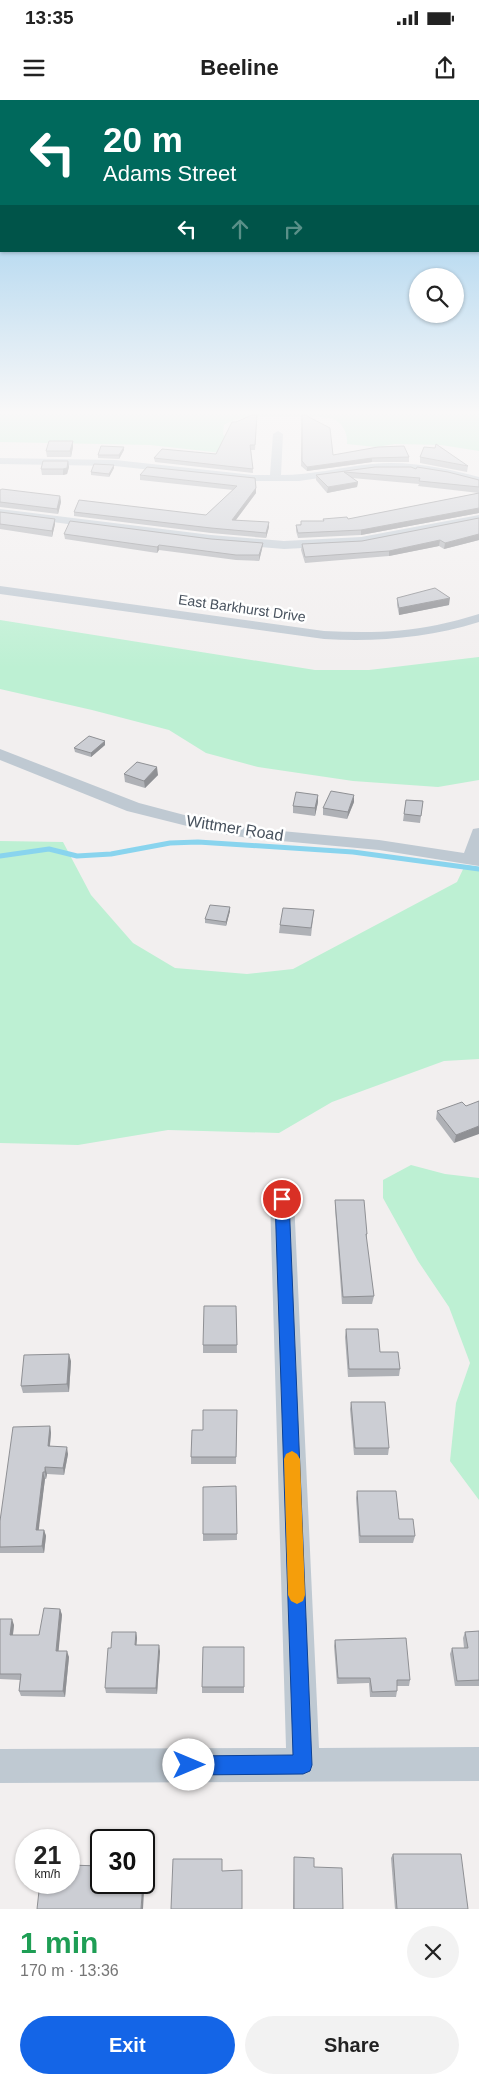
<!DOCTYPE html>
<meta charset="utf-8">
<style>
:root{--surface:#fff;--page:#f2f2f2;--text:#222;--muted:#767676;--accent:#1465e7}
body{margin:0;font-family:Helvetica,sans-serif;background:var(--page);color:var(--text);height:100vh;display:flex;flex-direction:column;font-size:19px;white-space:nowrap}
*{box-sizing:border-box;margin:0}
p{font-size:16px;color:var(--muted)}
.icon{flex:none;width:28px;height:28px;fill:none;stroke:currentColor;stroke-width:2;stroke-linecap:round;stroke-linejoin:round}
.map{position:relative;height:1809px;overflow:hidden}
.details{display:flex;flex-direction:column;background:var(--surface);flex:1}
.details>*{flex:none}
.top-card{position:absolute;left:0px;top:0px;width:480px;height:152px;box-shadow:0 1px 4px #0004;background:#00695c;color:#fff;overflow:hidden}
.controls{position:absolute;left:409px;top:168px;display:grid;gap:10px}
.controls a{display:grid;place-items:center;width:55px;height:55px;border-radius:50%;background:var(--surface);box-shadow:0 1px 4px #0004;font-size:25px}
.speed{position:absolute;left:15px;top:1729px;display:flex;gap:10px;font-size:25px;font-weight:700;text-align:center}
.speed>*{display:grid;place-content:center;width:65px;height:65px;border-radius:50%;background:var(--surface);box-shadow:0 1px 4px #0004;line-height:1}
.speed small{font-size:12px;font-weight:400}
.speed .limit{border:2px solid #111;border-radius:8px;background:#fff;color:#111}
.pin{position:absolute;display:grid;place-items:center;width:42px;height:42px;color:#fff;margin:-21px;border:2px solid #fff;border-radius:50%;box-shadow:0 1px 5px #0007}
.me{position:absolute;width:55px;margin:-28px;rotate:90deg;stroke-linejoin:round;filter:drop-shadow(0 0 4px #0008)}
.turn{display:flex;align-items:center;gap:18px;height:105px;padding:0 20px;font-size:22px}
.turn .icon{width:65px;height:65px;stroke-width:2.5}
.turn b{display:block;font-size:35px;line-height:42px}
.lanes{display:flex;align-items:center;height:48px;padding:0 20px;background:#0003;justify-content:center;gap:25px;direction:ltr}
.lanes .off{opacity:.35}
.round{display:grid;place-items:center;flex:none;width:52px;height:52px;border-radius:26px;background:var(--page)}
.overview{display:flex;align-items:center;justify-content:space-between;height:85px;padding:0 20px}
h1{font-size:30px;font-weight:700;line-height:38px;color:#1e9e55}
.action{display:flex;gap:10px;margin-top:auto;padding:10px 20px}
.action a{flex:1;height:58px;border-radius:30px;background:var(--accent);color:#fff;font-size:20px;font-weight:700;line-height:58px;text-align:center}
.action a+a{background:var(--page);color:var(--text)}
.status{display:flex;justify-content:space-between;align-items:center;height:35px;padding:0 25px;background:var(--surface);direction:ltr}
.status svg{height:14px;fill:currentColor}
header{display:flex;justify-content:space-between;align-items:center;height:65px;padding:0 20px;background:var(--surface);font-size:22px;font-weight:700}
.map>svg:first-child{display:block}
.green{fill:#bdf0d3}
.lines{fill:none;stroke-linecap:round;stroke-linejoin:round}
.stream{stroke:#89d4ee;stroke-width:5}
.street{fill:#bfc9d2;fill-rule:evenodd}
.wall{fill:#afb1b6}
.shaded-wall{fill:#8f9094}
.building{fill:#ccced4;stroke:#8f9094}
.route{fill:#1465e7;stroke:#0d4296}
.slow{fill:#f59e0b}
.labels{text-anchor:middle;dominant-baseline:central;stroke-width:5;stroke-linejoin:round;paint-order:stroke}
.far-street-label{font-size:14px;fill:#47515d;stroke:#fff}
.street-label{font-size:16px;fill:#47515d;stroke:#fff}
</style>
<div class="status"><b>13:35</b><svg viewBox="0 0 49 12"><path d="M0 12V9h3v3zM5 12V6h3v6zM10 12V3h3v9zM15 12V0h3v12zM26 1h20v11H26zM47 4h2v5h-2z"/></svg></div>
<header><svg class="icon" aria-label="menu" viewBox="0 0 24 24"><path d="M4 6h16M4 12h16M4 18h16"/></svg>Beeline<svg class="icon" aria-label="share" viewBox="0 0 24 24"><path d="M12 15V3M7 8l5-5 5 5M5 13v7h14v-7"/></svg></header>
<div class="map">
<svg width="479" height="1809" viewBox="0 0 479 1809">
<rect width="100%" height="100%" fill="#f2efef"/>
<g class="green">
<path d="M0,315H479V351L441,345L395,344L376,347L347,344C348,334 343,323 333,319C323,315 250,316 238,319C233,320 228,323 224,325L223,334L230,342L222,353L150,345L0,342Z"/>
<path d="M0,520L315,570H369L479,557V680L438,687L353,681L258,667L206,653L169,630L92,610L0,589Z"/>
<path d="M0,741L63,742L91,795L133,843L175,868L247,874L293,869L457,782L465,765L479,767V959L444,961L332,1002L279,1033L168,1030L78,1045L0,1043Z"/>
<path d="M411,1065L445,1074L479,1078V1400L450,1361L456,1303L470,1263L449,1207L418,1161L383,1098V1080Z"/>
</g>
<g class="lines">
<path class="stream" d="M0,756L49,749L77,756L111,754L170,743L198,742L353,752L479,769"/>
<g class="street">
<path d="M278,331L283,334L281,375C312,375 342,367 372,364C408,360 445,368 479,377V383L448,375L411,370H374L299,381H253L115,366L0,364V358L115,360L253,375H270L273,334Z"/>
<path d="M0,409L211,435L284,441L361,437L479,415V421L361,445L284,449L211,443L0,415Z"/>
<path d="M0,486L324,531C362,533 400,533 437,525C452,522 465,518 479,514V522C428,538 377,542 324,539L0,494Z"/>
<path d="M0,649L139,703L207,721L248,728L379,740L464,753L473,729L479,728V766L379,750L248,738L207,731L127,711L0,660Z"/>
<path d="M282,1089L290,1092L294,1099L319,1648L479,1647V1681L0,1683V1649L286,1648L270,1099L274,1092Z"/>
</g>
</g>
<g class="wall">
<path d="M257,315L255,350H251L253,373L155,362L154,358L216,354L236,322Z"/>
<path d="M302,315L333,355L409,357V362H372L307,371L301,366Z"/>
<path d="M73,341V347L71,357H47L46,351Z"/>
<path d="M124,347V350L119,359L98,358V355Z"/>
<path d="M420,357L468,366L467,372L420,363Z"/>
<path d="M68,361L69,367L67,374L63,375H42L41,369Z"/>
<path d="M114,365V368L109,377L91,375V372Z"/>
<path d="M375,367L416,369L479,380V393L418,386L419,384L352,378L358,382L357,387L327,393L316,380V375Z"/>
<path d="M140,375L256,388V393L236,420L269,427L266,438L211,433L74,416V412L206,415L233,390L140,380Z"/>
<path d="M0,390L60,396L61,402L58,414L0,407Z"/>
<path d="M479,393V413L361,435L298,438L296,431V425L323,421V419H348Z"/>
<path d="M0,412L55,424L52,437L0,429Z"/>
<path d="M479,418V440L444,449L439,446L389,456L305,463L301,450L302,444L362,441Z"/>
<path d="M64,434L211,439L263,443L262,449L259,461L236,460L159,450L157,453L65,439Z"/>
<path d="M397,498L449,505L399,515L397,505Z"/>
<path d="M105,641V645L91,657L75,652L74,648Z"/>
<path d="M124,674L158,675L145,688L125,682Z"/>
<path d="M318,695V702L315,716L293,713V706Z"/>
<path d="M406,700L423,701L420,723L403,721Z"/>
<path d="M354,702L347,719L323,715V708Z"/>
<path d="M230,807V811L226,826L205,823V819Z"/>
<path d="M314,810L311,836L279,833L280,825Z"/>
<path d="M466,1006L454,1043L436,1019L437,1011Z"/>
<path d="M335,1100L367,1134L366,1141L374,1196L372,1204H342L335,1108Z"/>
<path d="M236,1206L237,1253H203V1245Z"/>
<path d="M346,1229L380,1252L400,1269L399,1276L348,1277L345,1237Z"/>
<path d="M71,1261L69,1292L23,1293L21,1286Z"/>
<path d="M351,1302L389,1348L388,1355H354L350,1309Z"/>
<path d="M237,1310L236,1364H191V1357L203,1330Z"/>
<path d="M50,1326L51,1333L50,1346L68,1354L64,1375L47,1374L46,1379H45L38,1430H44L46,1436L44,1453H0V1421Z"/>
<path d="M236,1386L237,1440L203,1441V1434Z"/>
<path d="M357,1391L399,1419L415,1436L413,1443H359L356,1398Z"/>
<path d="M60,1509L62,1515L58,1551L69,1557L65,1597L21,1596L19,1591L20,1580L0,1579V1519L14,1525L13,1535H39Z"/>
<path d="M479,1531V1586H455L450,1554L452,1548H464L463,1538L465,1532Z"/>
<path d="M136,1532L137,1538L136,1545L160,1551L157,1594L106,1593L105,1588L111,1548Z"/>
<path d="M335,1540L410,1580L409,1586H397V1591L396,1597H370L369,1583L337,1584L334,1546Z"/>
<path d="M244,1547V1593H202V1587Z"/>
<path d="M393,1754L468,1809H395L391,1758Z"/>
<path d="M294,1757L314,1767L343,1809H293Z"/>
</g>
<g class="shaded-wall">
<path d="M73,341V347L71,357L70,351Z"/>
<path d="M124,347V350L119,359V355Z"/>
<path d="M372,358V362L307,371V367Z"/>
<path d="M68,361L69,367L67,374L63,375V369Z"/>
<path d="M114,365V368L109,377V374Z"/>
<path d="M358,382L357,387L327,393L328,387Z"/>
<path d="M256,388V393L232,425V420Z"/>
<path d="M60,396L61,402L58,414L57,409Z"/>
<path d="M479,408V413L361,435V430Z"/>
<path d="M55,419V424L52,437V431Z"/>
<path d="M269,422V427L266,438V433Z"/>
<path d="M479,434V440L444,449L445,443Z"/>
<path d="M440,440L439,446L389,456V451Z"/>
<path d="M263,443L262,449L259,461V455Z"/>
<path d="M159,445V450L157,453V447Z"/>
<path d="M450,498L449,505L399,515V508Z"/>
<path d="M105,641V645L91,657V653Z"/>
<path d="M157,667L158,675L145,688L144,681Z"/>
<path d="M318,695V702L315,716V708Z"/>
<path d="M354,695V702L347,719L348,712Z"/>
<path d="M230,807V811L226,826V822Z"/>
<path d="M479,1026V1034L454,1043L456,1035Z"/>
<path d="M69,1254L71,1261L69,1292L67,1284Z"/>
<path d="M50,1326L51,1333L49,1353L48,1346Z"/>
<path d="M67,1347L68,1354L64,1375L63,1368Z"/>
<path d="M45,1367L47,1374L46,1379L45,1372Z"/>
<path d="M43,1372L45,1379L38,1436L36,1430Z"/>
<path d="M44,1430L46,1436L44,1453L42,1446Z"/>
<path d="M60,1509L62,1515L58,1557L56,1551Z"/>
<path d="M12,1519L14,1525L12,1541L10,1535Z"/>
<path d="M136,1532L137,1538L136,1551L135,1545Z"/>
<path d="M159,1545L160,1551L157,1594L156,1588Z"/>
<path d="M67,1551L69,1557L65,1597L63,1591Z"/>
<path d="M145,1752L146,1757L143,1809H141L143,1782H144Z"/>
</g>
<g class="building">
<path d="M252,315H257L255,345H250L253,369L154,358L162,349L216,354L232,322H236Z"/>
<path d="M302,315H305L330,328L333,355L378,347L404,346L409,357L372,358L307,367L302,361Z"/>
<path d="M49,341H73L70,351H46Z"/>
<path d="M436,344L468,366L420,357L424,347L435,348Z"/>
<path d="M101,346L124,347L119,355H98Z"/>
<path d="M43,361H68L67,368L63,369H41Z"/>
<path d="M94,364L114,365L109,374L91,372Z"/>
<path d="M147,367L255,378L256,388L232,420L269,422L266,433L211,428L74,412L79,400L206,415L237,386L140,375Z"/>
<path d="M375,367H411L416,369L417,367L448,372L479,380V387L419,381L420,378L344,372L358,382L328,387L316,375Z"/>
<path d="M2,389L60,396L57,409L0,402V390Z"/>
<path d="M479,393V408L361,430L298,433L296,425H301V421H324L323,419L347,417L348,419Z"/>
<path d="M0,412L55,419L52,431L0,424Z"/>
<path d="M479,418V434L445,443L440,440L389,451L305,457L302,444L362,441Z"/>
<path d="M70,421L211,439L263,443L259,455H236L159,445L157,447L64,434Z"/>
<path d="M435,488L450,498L399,508L397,498Z"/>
<path d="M89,636L105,641L91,653L74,648Z"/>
<path d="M137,662L157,667L144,681L124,674Z"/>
<path d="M331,691L354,695L348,712L323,708Z"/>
<path d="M296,692L318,695L315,708L293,706Z"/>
<path d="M406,700L423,701L421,716L404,714Z"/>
<path d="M210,805L230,807L226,822L205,819Z"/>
<path d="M283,808L314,810L311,828L280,825Z"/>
<path d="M479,1001V1026L456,1035L437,1011L462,1002L466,1006Z"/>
<path d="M335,1100H364L367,1134H366L374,1196L343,1197Z"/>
<path d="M204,1206H236L237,1245H203Z"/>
<path d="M346,1229H378L380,1252H398L400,1269H349Z"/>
<path d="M69,1254L67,1284L21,1286L24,1255Z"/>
<path d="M351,1302H385L389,1348H355Z"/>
<path d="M203,1310H237L236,1357H191L192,1330H203Z"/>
<path d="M50,1326L48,1346L67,1347L63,1368L45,1367V1372H43L36,1430H44L42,1446L0,1447V1421L13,1327Z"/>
<path d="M236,1386L237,1434H203V1387Z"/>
<path d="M357,1391H396L399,1419H413L415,1436H360Z"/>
<path d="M44,1508L60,1509L56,1551H67L63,1591H19L21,1574H0V1519H12L10,1535H39Z"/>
<path d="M479,1531V1580L457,1581L452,1548H468L465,1532Z"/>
<path d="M112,1532H136L135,1545H159L156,1588H105L108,1548H111Z"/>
<path d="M406,1538L410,1580H397V1591L372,1592L370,1578H338L335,1540Z"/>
<path d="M203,1547H244V1587H202Z"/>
<path d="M144,1752H145L144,1770Z"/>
<path d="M393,1754H461L468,1809H397Z"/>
<path d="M101,1757V1782H143L141,1809H37L40,1782H69V1765L101,1766Z"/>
<path d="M294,1757L314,1758V1767L342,1768L343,1809H294Z"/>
<path d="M173,1759H222V1771L242,1770V1809H171Z"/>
</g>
<linearGradient id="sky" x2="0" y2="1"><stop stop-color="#82c1ea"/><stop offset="0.55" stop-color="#f9f8f8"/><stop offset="1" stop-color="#f9f8f8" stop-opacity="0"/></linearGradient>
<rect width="479" height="568" fill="url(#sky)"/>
<path class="route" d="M282,1094L287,1095L289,1099L312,1665L310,1671L303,1674L189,1675L183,1672L180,1665L183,1659L189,1656L293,1655L275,1099L277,1095Z"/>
<path class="slow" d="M292,1351L297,1354L300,1359L305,1495L303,1501L297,1504L291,1501L288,1495L284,1359L286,1354Z"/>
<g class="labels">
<g class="far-street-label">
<text transform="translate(242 508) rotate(8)">East Barkhurst Drive</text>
</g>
<g class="street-label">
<text transform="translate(235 728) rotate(9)">Wittmer Road</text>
</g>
</g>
</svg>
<div class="controls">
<a><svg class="icon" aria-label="search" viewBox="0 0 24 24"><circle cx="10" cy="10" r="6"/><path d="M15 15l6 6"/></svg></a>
</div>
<div class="speed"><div>21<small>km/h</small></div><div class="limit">30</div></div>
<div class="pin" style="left:282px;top:1099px;background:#d93025"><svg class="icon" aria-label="arrive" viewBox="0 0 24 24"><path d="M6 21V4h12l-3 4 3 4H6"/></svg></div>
<svg class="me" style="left:189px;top:1665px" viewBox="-20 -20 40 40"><circle r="19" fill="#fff"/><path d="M0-13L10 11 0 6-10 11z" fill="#1465e7"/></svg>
<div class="top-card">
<div class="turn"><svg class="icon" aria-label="left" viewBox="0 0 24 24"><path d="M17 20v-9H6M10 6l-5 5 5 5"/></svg><div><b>20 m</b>Adams Street</div></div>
<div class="lanes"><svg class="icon" aria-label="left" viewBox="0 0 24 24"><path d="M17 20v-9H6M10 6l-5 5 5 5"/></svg><svg class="icon off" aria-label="ahead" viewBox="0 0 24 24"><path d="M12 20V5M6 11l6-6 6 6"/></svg><svg class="icon off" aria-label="right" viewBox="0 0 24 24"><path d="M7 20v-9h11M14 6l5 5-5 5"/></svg></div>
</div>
</div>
<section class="details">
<div class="overview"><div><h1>1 min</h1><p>170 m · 13:36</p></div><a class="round"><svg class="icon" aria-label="close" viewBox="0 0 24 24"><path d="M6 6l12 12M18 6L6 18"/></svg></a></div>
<div class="action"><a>Exit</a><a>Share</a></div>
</section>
